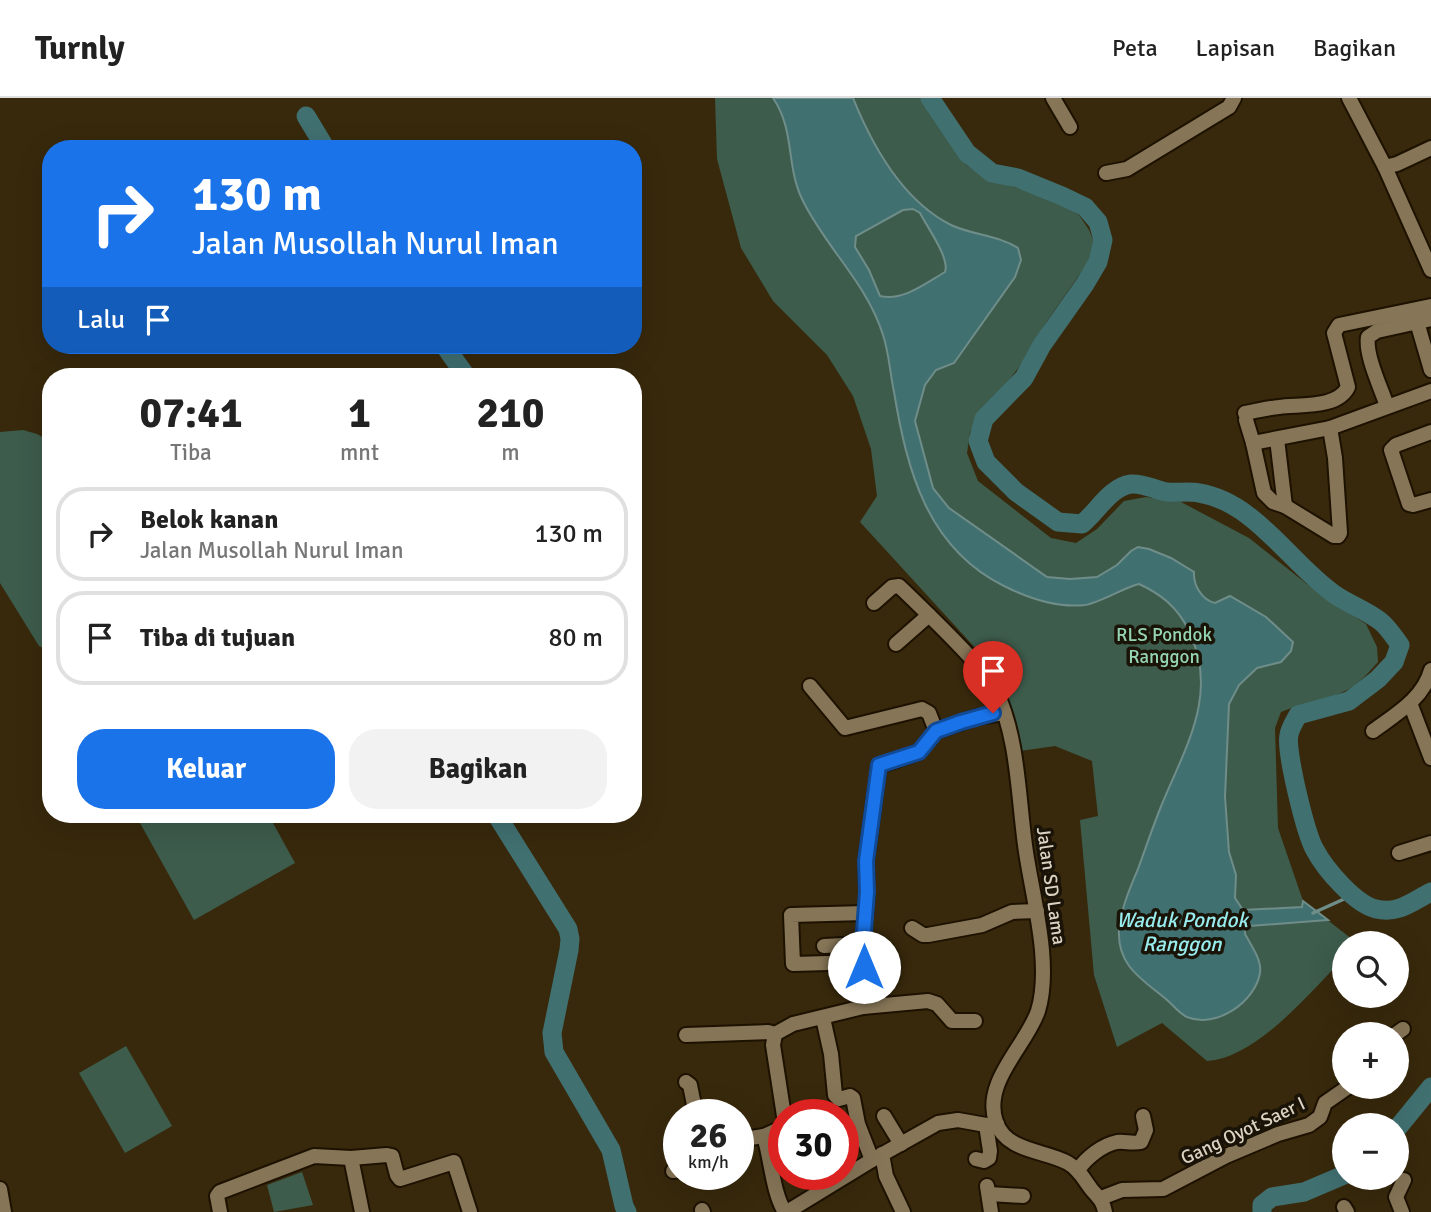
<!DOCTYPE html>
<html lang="id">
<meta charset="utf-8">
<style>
:root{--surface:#fff;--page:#f2f2f2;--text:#222;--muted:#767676;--line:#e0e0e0;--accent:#1a73e8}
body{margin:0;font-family:Signika,sans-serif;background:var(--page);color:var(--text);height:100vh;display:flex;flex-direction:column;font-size:26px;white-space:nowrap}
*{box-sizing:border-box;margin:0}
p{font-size:23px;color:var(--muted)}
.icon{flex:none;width:38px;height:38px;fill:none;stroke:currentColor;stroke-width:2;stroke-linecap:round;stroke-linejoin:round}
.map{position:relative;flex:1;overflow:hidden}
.details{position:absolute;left:42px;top:270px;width:600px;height:455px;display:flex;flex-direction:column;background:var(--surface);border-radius:28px;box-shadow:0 7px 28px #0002}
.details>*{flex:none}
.hud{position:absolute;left:42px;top:42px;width:600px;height:214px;border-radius:28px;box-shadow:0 7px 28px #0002;background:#1a73e8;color:#fff;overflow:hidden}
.controls{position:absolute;left:1332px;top:833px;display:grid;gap:14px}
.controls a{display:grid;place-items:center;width:77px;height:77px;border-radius:50%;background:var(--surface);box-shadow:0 7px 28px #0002;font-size:35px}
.speed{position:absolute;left:663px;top:1001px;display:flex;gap:14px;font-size:35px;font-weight:700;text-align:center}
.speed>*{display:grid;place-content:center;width:91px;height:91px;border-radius:50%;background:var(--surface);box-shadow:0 7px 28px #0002;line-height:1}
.speed small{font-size:18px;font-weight:400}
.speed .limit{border:10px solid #d22;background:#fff;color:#111}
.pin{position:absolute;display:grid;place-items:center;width:60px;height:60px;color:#fff;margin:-72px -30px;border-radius:50% 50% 50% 0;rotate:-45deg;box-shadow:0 0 7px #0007}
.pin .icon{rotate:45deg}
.me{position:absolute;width:77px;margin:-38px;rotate:0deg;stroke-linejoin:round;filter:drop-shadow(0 0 5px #0008)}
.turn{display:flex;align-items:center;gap:24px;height:147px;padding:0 35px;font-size:32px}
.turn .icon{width:91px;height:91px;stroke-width:2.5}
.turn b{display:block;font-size:49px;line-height:60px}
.then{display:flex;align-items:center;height:66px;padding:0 35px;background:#0003;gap:14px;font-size:26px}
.eta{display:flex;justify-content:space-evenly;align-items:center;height:119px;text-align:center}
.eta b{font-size:42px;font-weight:800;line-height:49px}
.action{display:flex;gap:14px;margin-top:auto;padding:14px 35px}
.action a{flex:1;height:80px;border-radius:28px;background:var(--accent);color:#fff;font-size:28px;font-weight:800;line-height:80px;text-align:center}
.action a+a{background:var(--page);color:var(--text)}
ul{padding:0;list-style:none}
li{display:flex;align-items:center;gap:21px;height:94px;margin:0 14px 10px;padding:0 21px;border:4px solid var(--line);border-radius:28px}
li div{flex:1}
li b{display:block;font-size:26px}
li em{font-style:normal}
header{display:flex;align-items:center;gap:42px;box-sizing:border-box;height:98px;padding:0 35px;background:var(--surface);border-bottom:2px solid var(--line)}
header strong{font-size:33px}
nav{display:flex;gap:38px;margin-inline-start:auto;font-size:24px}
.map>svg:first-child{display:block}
.green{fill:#3d5c4c}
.water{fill:#417071;stroke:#6f8d89;stroke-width:2;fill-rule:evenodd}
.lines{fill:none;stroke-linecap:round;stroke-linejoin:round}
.stream{stroke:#6f8d89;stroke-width:3.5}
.river{stroke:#417071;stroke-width:19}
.minor-casing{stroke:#1d1200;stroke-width:18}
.minor{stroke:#867557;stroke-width:14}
.route-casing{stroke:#114b97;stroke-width:18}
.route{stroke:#1a73e8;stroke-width:12}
.labels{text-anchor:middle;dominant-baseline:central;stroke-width:7;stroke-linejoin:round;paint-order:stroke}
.park-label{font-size:19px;fill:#95d5b4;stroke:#1a1307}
.street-label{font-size:19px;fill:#dbd2c2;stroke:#1a1307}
.water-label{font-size:21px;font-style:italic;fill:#98eced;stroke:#1a1307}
</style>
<header>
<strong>Turnly</strong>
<nav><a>Peta</a><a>Lapisan</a><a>Bagikan</a></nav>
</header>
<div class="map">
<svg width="1431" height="1114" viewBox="0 0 1431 1114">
<rect width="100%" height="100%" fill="#38290c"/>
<g class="green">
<path d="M715,0H923L966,67L987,80L1054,102L1079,117L1089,132L1095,146L1089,163L1047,223L1025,261L970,334L967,355L978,383L1051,440L1076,445L1097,431L1124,403L1146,399L1181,404L1249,440L1317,494L1366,526L1377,549L1378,564C1369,574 1358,587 1345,593C1325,603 1301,605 1281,614L1275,630L1278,730L1303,803L1357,845H1344V860C1310,894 1257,960 1207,963L1162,925L1117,949L1094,877L1080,722L1098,718L1092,663L1055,648L1020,653L1017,627L1001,578L860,424L877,398L871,351L853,298L827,257L773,203L741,150L717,61Z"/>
<path d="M23,332L37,336L51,344V554L39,548L0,485V334Z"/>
<path d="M135,716H268L295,765L194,822Z"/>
<path d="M126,948L172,1028L125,1055L79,975Z"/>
<path d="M302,1074L313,1107L274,1114L267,1087Z"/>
</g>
<path class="water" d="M773,0H853C872,47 903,103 951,127C972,137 998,137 1018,150L1021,162L1015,179L954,265L936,272L925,287L915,323L933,390L949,410L1047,479L1070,481L1097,479L1117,467L1131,453L1138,449L1149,451L1171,460L1194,474C1193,487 1202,502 1215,505L1230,498L1266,519L1293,544L1291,553L1281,564L1257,570L1239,587L1229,606L1225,699L1229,754L1236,777L1235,800L1243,812L1302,809L1303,803L1328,822L1249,828L1245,831V836C1251,847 1262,862 1260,875C1255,904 1216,931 1187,919C1180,916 1173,907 1167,902C1142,881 1117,868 1119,832C1121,810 1130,790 1138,771C1146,749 1153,728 1162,706C1186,648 1220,594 1188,531C1177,509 1161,496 1139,486C1123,490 1099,505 1085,507C1058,510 1028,500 1004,488C927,450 907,372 894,294C890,275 889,255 883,237C867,185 825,149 802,101C786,68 795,32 773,0ZM913,111L920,115C927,129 950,160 945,174C926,185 902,204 880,198L869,172L855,149L856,138L903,112Z"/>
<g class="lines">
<path class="stream" d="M1313,815L1353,797"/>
<g class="river">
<path d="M930,0L967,55L992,75L1018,80L1062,98L1085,109L1098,124L1103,142L1098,164L1085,186L1042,247L1024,280L984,321L978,343L986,364L1016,394L1058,424L1082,426C1097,414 1110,389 1131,386C1144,385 1155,392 1167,394C1178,395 1189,393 1199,395C1255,404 1290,465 1334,496C1348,506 1366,512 1380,523C1388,529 1394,539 1400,547L1394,564L1378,581L1349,603L1298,617C1295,623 1290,630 1289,637C1285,652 1306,737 1315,752C1325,771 1355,806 1376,811C1399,816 1411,804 1431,794"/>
<path d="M306,18L326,51"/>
<path d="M444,247L466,278"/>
<path d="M496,716L568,831L570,841L569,852L552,935L554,954L611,1052L624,1108L627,1114"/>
<path d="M1396,1032L1431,989"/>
<path d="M1262,1114V1107L1272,1099L1304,1094L1344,1077"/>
</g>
<g class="minor-casing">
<g id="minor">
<path d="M1053,0L1070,29"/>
<path d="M1349,0L1385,69L1431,172"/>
<path d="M1385,69L1397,66L1431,50"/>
<path d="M1106,75L1127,71L1229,9L1234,0"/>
<path d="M1417,224L1431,272"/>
<path d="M1387,308C1381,290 1365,257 1368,239L1377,233L1431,221"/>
<path d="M1245,315C1256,313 1268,310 1279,309C1299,306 1337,311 1348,289L1334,235L1339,227L1431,208"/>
<path d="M1246,322L1253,345L1330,330L1431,293"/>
<path d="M1431,334L1396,347L1391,352L1409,406L1413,407L1431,402"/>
<path d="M1253,345L1264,395L1273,404L1285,408L1277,341"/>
<path d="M1285,408L1334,438H1338L1340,435L1335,360L1330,330"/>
<path d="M874,505L892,489L899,488C923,511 947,534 970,559C980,570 990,580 996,593C1019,642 1018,701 1026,754C1033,801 1052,867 1038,913C1026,948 982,984 996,1024C1006,1054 1045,1052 1068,1065C1080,1072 1084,1082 1092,1092C1099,1100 1103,1103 1105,1114"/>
<path d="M896,546L929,517"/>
<path d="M810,588L845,630L922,611L929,615L936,633"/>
<path d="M1410,605L1431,660"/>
<path d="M1373,633C1396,616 1423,601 1431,572"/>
<path d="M1399,755L1431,745"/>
<path d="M912,830L923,837H928L982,827L1012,814L1037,813"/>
<path d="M824,848L863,846"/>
<path d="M864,864L793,866L791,817L865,815"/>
<path d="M863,909L928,903L937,906L952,923H975"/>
<path d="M823,920L831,956L835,997L839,1001L850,998L853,1000L858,1026L872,1062"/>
<path d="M1396,936L1403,931"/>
<path d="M686,937L768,934L775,936"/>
<path d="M686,984L690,987L696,1017"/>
<path d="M784,1018L773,947L775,936L793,926L863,909L865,905L863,846L867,795L866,763L879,668L919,654L936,633L977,619L1004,615"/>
<path d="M884,1018L901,1046"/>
<path d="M784,1029L764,1038C771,1061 773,1096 785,1114"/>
<path d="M738,1042L764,1038"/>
<path d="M882,1056L886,1078L903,1114"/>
<path d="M351,1060L362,1114"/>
<path d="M976,1061L984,1063L989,1060L990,1053L986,1027"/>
<path d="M1078,1072C1086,1060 1102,1047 1117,1044C1125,1043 1132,1046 1141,1044L1146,1032L1143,1018"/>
<path d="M673,1073L679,1072"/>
<path d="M987,1088L991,1114"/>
<path d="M0,1091L4,1114"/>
<path d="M989,1096L1023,1098"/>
<path d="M1101,1100L1122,1092L1163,1091L1226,1058L1278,1036L1309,1027L1320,1019L1325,1005L1348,989"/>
<path d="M1344,1109L1347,1114"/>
<path d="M702,1112L703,1114"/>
<path d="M220,1114L217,1098L220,1094L314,1058L351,1060L387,1057L392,1058L397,1077L400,1081L454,1064L470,1114"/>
<path d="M787,1114L872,1062L938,1025L958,1022L986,1027L997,1026"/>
<path d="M1402,1114L1396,1099L1404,1082"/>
</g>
</g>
<use href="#minor" class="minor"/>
</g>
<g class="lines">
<g class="route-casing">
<path id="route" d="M864,869L863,846L867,794L866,763L879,667L919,654L936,633L961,624L993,615"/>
</g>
<use href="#route" class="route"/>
</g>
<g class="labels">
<g class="park-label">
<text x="1164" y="537">RLS Pondok<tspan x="1164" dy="22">Ranggon</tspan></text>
</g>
<g class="street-label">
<text transform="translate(1051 788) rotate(82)">Jalan SD Lama</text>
<text transform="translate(1243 1033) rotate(-25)">Gang Oyot Saer I</text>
</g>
<g class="water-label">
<text x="1182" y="822">Waduk Pondok<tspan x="1182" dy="24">Ranggon</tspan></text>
</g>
</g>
</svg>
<div class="controls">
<a><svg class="icon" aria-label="search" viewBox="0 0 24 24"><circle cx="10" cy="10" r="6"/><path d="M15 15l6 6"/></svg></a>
<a>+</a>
<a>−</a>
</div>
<div class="speed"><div>26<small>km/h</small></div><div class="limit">30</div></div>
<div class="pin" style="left:993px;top:615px;background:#d93025"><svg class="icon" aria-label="arrive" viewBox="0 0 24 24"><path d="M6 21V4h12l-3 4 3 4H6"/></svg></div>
<svg class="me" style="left:864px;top:869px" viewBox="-20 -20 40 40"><circle r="19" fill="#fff"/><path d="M0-13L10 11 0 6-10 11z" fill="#1a73e8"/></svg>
<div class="hud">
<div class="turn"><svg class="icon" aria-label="right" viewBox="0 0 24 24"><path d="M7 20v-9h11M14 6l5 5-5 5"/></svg><div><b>130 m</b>Jalan Musollah Nurul Iman</div></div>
<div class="then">Lalu<svg class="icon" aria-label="arrive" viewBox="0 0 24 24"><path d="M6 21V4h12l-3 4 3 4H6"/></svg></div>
</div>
<section class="details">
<div class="eta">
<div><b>07:41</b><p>Tiba</p></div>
<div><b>1</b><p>mnt</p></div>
<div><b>210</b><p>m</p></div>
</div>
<ul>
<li><svg class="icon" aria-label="right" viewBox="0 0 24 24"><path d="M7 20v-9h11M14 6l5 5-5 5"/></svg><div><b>Belok kanan</b><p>Jalan Musollah Nurul Iman</p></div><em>130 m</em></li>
<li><svg class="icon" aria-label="arrive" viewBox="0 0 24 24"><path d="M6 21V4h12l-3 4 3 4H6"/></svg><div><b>Tiba di tujuan</b></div><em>80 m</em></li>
</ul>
<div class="action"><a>Keluar</a><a>Bagikan</a></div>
</section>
</div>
